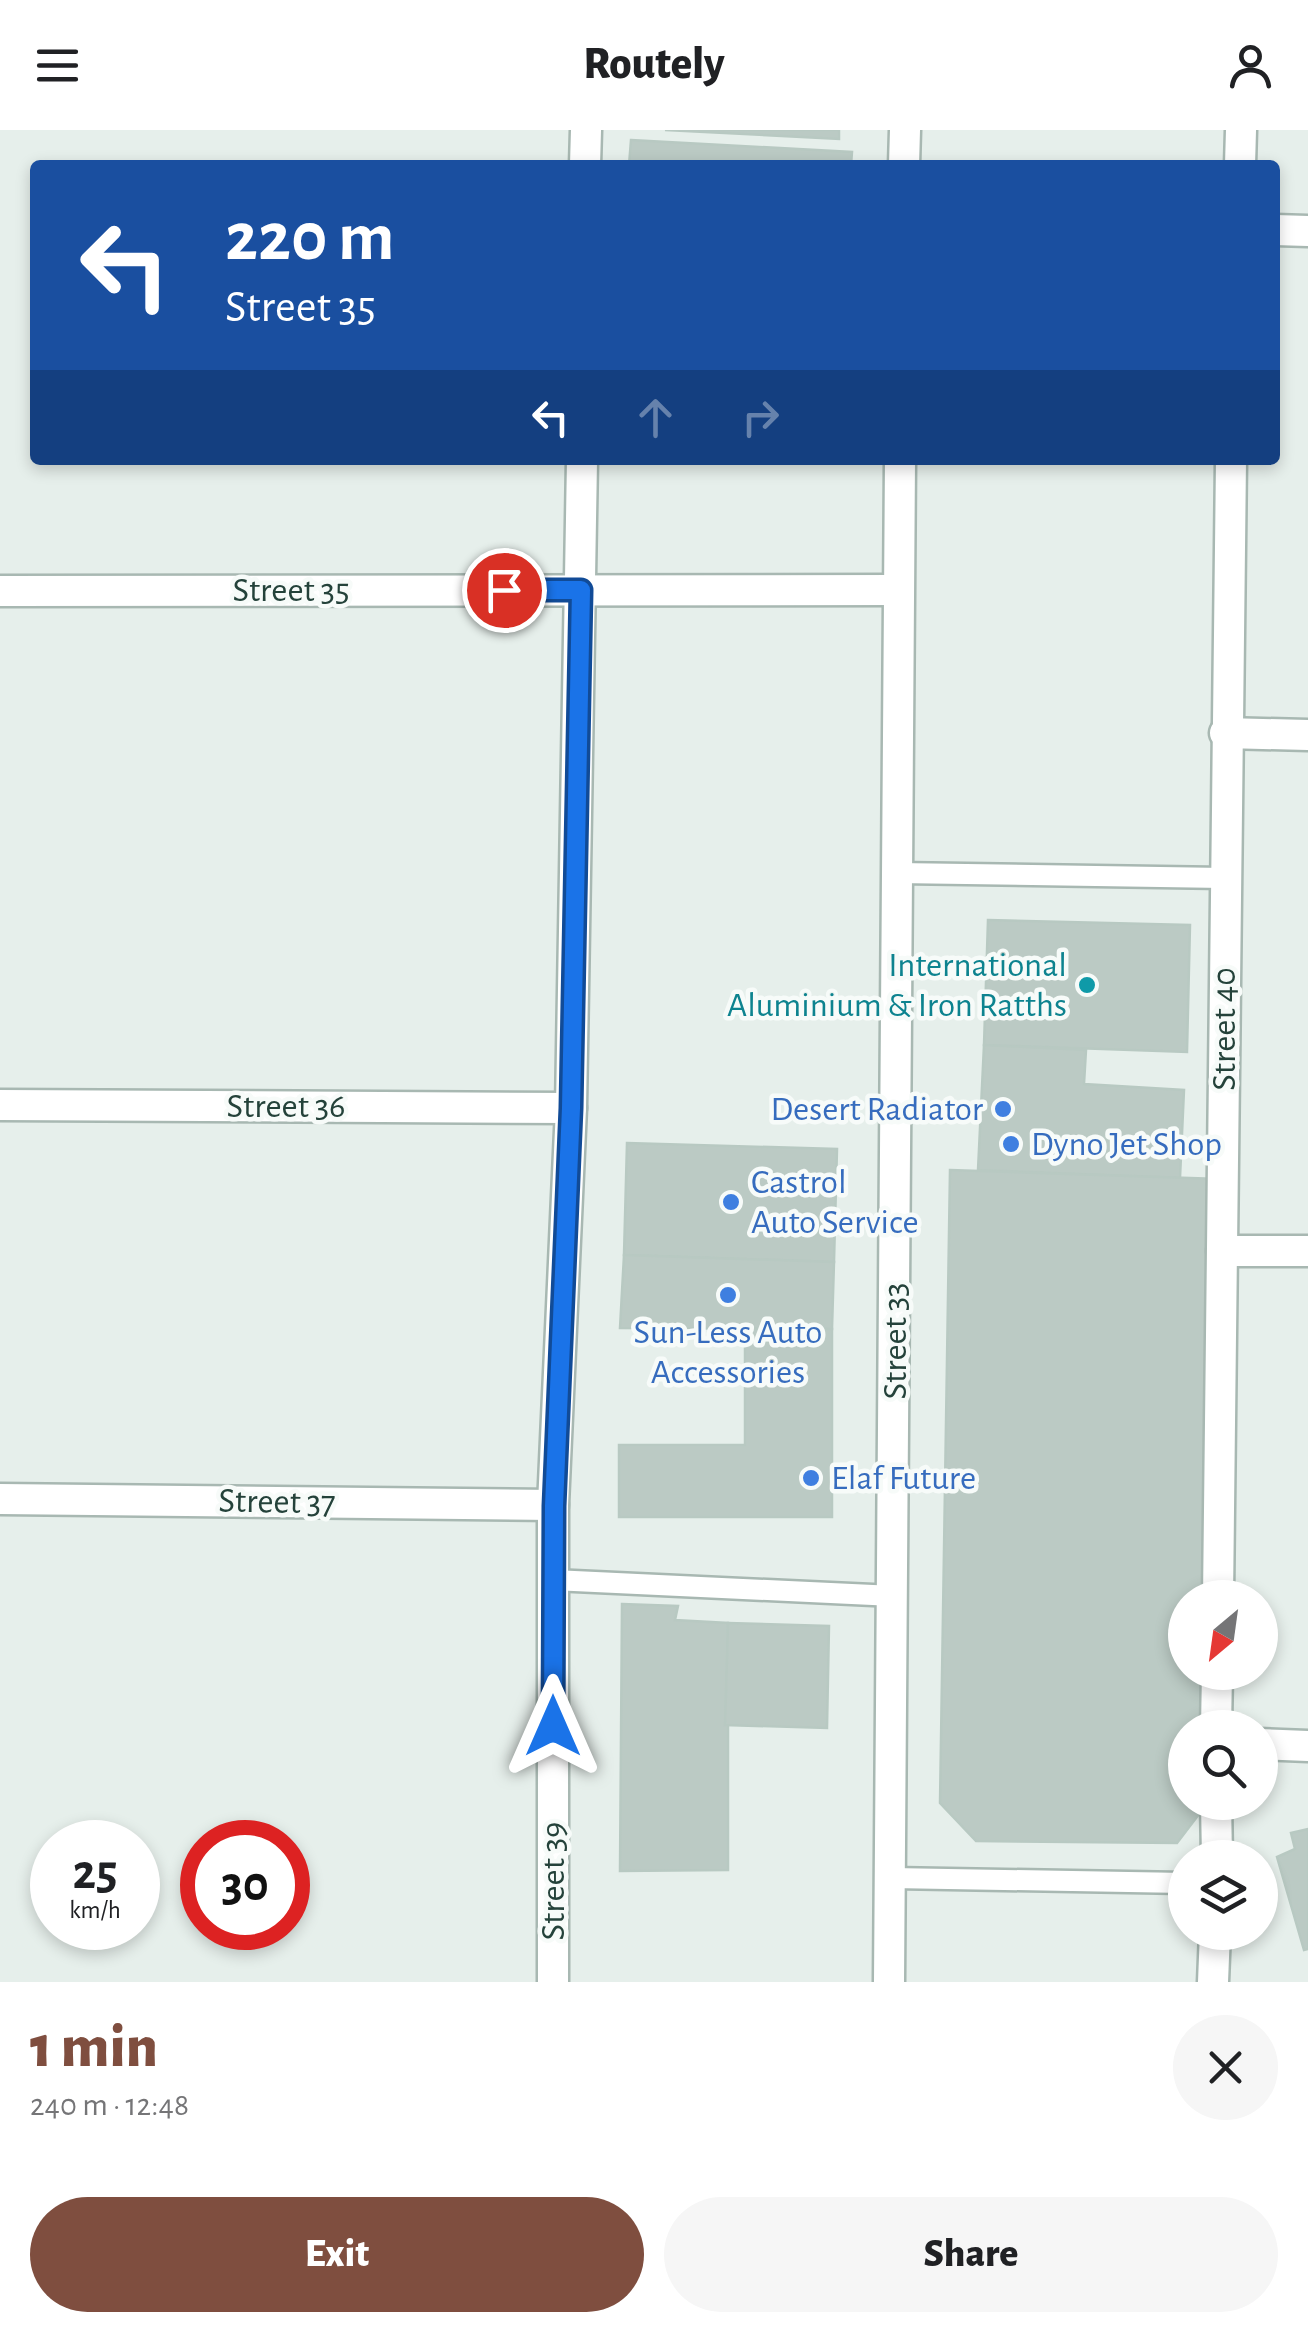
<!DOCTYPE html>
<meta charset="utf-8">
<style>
:root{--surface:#fff;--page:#f6f6f6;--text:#202124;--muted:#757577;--accent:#7f4e3f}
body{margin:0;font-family:"Alegreya Sans",sans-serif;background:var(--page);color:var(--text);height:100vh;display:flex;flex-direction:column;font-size:38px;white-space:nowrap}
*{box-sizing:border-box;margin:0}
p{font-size:32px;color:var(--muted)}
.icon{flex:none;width:55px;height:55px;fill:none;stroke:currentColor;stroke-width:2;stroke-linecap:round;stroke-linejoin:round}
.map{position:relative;height:1852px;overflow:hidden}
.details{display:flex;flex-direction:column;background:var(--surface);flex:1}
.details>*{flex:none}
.hud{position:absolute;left:30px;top:30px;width:1250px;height:305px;border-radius:10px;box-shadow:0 5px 15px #0003;background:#1a4fa0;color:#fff;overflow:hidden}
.needle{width:65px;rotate:209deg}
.buttons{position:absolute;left:1168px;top:1450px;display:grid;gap:20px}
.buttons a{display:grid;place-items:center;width:110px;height:110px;border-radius:50%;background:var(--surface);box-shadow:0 5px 15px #0003;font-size:50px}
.speed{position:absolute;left:30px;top:1690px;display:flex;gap:20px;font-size:50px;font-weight:700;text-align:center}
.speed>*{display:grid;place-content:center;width:130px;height:130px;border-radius:50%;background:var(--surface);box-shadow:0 5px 15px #0003;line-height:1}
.speed small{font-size:25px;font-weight:400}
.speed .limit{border:15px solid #d22;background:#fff;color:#111}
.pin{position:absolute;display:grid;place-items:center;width:85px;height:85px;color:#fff;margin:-42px;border:5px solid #fff;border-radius:50%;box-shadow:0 2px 10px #0007}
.me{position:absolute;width:110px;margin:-55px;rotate:0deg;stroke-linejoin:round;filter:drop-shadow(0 0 8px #0008)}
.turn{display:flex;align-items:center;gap:35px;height:210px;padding:0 30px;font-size:45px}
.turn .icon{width:130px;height:130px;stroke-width:2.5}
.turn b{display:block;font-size:70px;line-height:85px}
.lanes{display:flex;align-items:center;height:95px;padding:0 30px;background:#0003;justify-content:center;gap:50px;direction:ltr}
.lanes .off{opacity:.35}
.round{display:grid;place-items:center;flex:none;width:105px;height:105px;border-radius:52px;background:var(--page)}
.summary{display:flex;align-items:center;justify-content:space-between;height:170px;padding:0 30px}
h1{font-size:60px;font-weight:800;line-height:75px;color:var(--accent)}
.button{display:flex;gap:20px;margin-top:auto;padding:20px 30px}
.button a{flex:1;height:115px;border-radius:60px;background:var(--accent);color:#fff;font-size:40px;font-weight:800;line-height:115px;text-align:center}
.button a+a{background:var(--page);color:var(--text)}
header{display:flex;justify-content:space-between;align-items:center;height:130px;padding:0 30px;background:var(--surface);font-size:45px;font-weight:800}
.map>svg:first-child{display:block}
.building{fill:#bbcac4;stroke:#b8c9c2;stroke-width:2.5}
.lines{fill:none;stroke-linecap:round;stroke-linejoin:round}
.lane-casing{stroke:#a8b8b2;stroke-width:25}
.street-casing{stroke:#a8b8b2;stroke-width:35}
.lane{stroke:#fff;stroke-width:20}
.street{stroke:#fff;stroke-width:30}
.route-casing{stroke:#114b97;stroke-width:25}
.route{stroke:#1a73e8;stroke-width:18}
.culture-dot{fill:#0f9aa8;stroke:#f7fbf9;stroke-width:4}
.shop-dot{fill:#3f7fe0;stroke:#f7fbf9;stroke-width:4}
.labels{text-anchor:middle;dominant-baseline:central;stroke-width:9;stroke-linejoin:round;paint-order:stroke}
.street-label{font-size:35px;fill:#24423a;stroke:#f7fbf9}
.culture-label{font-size:35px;fill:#0d838f;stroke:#f7fbf9;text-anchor:end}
.shop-label{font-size:35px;fill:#366cbe;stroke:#f7fbf9;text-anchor:start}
</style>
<header><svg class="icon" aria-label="menu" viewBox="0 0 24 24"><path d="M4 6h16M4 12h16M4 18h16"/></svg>Routely<svg class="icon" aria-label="person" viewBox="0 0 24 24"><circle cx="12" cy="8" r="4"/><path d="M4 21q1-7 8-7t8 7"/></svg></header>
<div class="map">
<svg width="1308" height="1852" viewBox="0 0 1308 1852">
<rect width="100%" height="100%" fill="#e6efeb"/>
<g class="building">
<path d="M665,0H839V9Z"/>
<path d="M631,10L852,22L851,35H629Z"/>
<path d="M988,790L1190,795L1187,922L984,915Z"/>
<path d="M984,915L1086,920L1084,954L1184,960L1180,1048L978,1040Z"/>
<path d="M627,1013L837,1019L834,1132L624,1125Z"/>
<path d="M950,1040L1219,1049L1210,1468H1185V1542H1208L1207,1598H1185V1672L1206,1675L1177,1713L976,1711L940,1673Z"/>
<path d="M624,1125L834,1132L832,1199L620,1198Z"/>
<path d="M745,1199H832V1387H619V1315H745Z"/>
<path d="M622,1474L678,1476L675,1490L728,1493V1740L620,1741Z"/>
<path d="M728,1493L829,1496L827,1598L725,1595Z"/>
<path d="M1308,1699V1819L1304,1820L1277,1727L1295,1719L1291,1703Z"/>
</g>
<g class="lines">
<g class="lane-casing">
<g id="lane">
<path d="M897,743L1224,748"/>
<path d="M553,1450L894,1466"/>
<path d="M892,1748L1185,1753"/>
</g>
</g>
<g class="street-casing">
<g id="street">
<path d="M585,35L586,0"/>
<path d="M904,35L905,0"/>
<path d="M1240,35L1241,0"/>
<path d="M1275,100L1308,101"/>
<path d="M0,461L898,460"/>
<path d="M1225,603L1308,605"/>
<path d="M0,975L571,978"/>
<path d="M1222,1121H1308"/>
<path d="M0,1369L553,1375"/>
<path d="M1218,1468L1231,330"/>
<path d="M1216,1598L1217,1542"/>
<path d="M1260,1614L1308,1616"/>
<path d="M1216,1672L1217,1728"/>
<path d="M553,1852V1375L571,978L582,330"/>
<path d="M889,1852L900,330"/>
<path d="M1213,1852L1215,1802"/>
</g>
</g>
<use href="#lane" class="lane"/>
<use href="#street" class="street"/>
</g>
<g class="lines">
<g class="route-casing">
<path id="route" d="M504,460H581L571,978L554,1376L553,1596"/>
</g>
<use href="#route" class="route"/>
</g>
<circle class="culture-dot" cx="1087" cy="855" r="10"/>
<g class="shop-dot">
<circle cx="1003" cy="979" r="10"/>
<circle cx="1011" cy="1014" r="10"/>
<circle cx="731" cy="1072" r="10"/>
<circle cx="728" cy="1165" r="10"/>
<circle cx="811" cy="1348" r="10"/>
</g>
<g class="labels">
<g class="street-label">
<text x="291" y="460">Street 35</text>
<text transform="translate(1224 899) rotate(-90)">Street 40</text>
<text x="286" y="976">Street 36</text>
<text transform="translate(895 1211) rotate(-90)">Street 33</text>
<text transform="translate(277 1372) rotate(1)">Street 37</text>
<text transform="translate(553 1751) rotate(-90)">Street 39</text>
</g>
<g class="culture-label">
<text x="1067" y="835">International<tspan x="1067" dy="40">Aluminium &amp; Iron Ratths</tspan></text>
</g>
<g class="shop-label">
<text x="983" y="979" text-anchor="end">Desert Radiator</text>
<text x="1031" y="1014">Dyno Jet Shop</text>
<text x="751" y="1052">Castrol<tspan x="751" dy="40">Auto Service</tspan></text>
<text x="728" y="1202" text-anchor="middle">Sun-Less Auto<tspan x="728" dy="40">Accessories</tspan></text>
<text x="831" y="1348">Elaf Future</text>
</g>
</g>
</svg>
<div class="buttons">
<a><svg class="needle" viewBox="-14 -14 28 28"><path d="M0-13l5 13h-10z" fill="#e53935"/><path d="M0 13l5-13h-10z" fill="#757577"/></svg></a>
<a><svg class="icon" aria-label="search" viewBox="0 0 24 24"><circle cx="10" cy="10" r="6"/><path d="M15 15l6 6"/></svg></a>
<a><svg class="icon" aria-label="layers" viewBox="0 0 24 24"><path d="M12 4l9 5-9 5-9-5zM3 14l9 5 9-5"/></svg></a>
</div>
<div class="speed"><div>25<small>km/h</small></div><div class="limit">30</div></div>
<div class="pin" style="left:504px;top:460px;background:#d93025"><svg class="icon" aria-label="arrive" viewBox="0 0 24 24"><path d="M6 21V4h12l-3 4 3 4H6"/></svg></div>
<svg class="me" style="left:553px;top:1596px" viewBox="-20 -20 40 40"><path d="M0-17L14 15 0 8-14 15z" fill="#1a73e8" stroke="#fff" stroke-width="4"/></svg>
<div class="hud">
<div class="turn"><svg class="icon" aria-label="left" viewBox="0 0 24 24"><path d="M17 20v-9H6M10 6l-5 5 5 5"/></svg><div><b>220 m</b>Street 35</div></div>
<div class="lanes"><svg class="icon" aria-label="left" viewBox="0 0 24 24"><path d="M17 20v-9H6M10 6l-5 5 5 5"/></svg><svg class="icon off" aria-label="ahead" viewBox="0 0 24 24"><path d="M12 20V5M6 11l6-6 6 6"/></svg><svg class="icon off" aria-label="right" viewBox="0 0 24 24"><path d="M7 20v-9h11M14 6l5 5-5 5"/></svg></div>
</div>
</div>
<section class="details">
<div class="summary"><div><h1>1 min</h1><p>240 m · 12:48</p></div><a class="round"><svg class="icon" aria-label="close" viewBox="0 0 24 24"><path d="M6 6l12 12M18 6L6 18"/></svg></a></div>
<div class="button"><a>Exit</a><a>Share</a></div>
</section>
